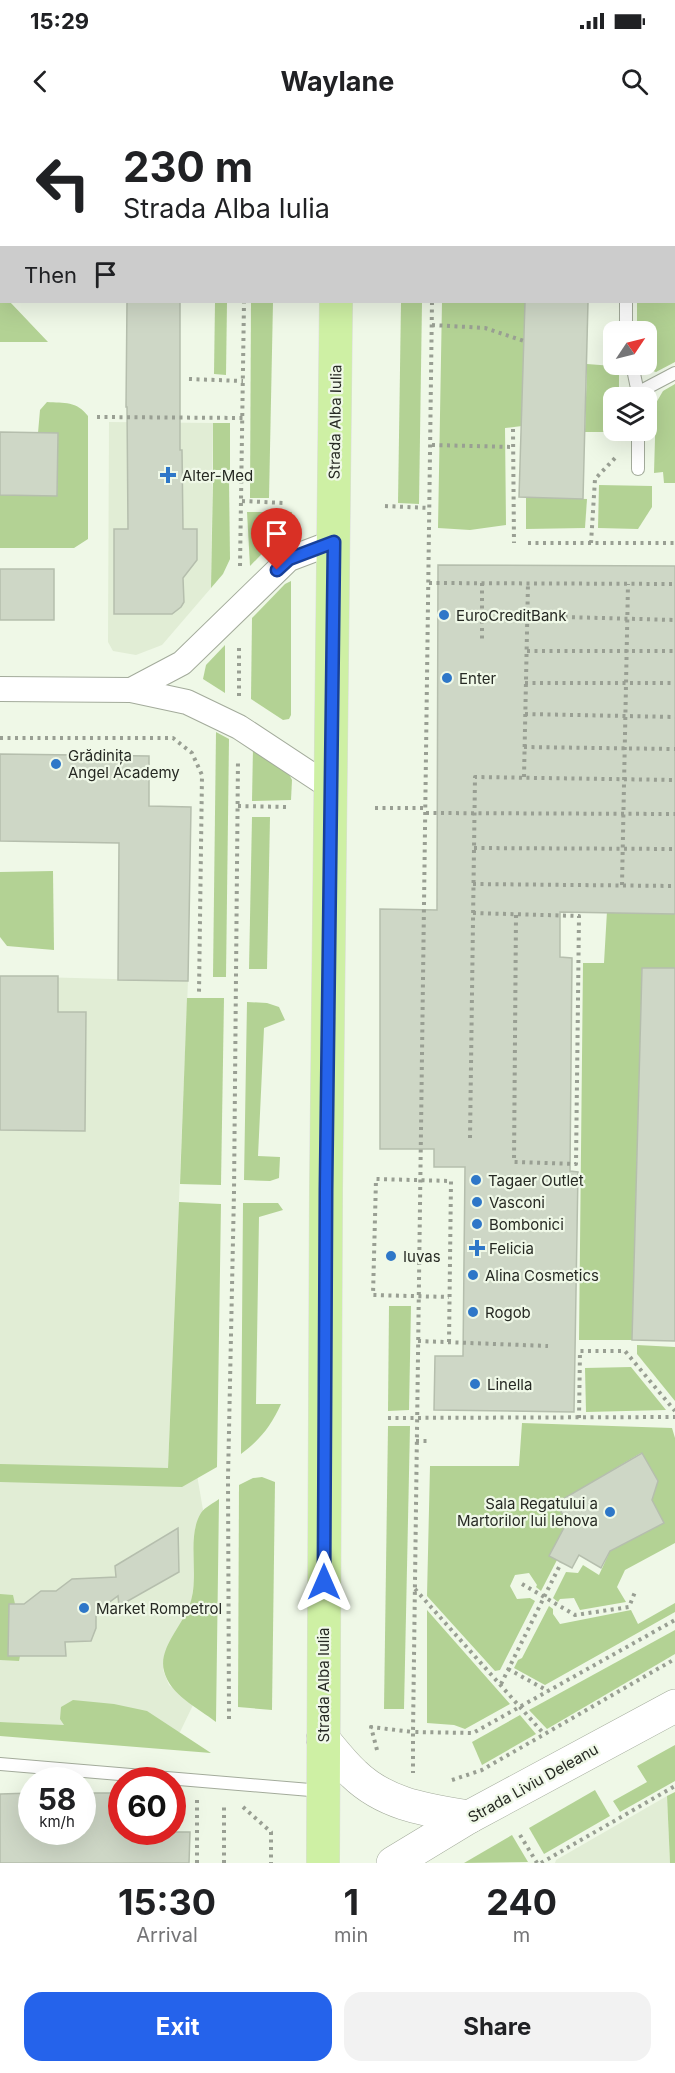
<!DOCTYPE html>
<meta charset="utf-8">
<style>
:root{--surface:#fff;--page:#f2f2f2;--text:#202124;--muted:#757577;--accent:#2563eb}
body{margin:0;font-family:Inter,sans-serif;background:var(--page);color:var(--text);height:100vh;display:flex;flex-direction:column;font-size:22px;white-space:nowrap}
*{box-sizing:border-box;margin:0}
p{font-size:20px;color:var(--muted)}
.icon{flex:none;width:33px;height:33px;fill:none;stroke:currentColor;stroke-width:2;stroke-linecap:round;stroke-linejoin:round}
.map{position:relative;height:1743px;overflow:hidden}
.details{display:flex;flex-direction:column;background:var(--surface);flex:1}
.details>*{flex:none}
.guide{position:absolute;left:0px;top:0px;width:675px;height:183px;box-shadow:0 6px 24px #0002;background:#fff;color:var(--text);overflow:hidden}
.needle{width:39px;rotate:55deg}
.fabs{position:absolute;left:603px;top:201px;display:grid;gap:12px}
.fabs a{display:grid;place-items:center;width:54px;height:54px;border-radius:12px;background:var(--surface);box-shadow:0 6px 24px #0002;font-size:30px}
.speed{position:absolute;left:18px;top:1647px;display:flex;gap:12px;font-size:30px;font-weight:700;text-align:center}
.speed>*{display:grid;place-content:center;width:78px;height:78px;border-radius:50%;background:var(--surface);box-shadow:0 6px 24px #0002;line-height:1}
.speed small{font-size:15px;font-weight:400}
.speed .limit{border:9px solid #d22;background:#fff;color:#111}
.pin{position:absolute;display:grid;place-items:center;width:51px;height:51px;color:#fff;margin:-62px -26px;border-radius:50% 50% 50% 0;rotate:-45deg;box-shadow:0 0 6px #0007}
.pin .icon{rotate:45deg}
.me{position:absolute;width:66px;margin:-33px;rotate:0deg;stroke-linejoin:round;filter:drop-shadow(0 0 4px #0008)}
.turn{display:flex;align-items:center;gap:21px;height:126px;padding:0 24px;font-size:27px}
.turn .icon{width:78px;height:78px;stroke-width:2.5}
.turn b{display:block;font-size:42px;line-height:51px}
.then{display:flex;align-items:center;height:57px;padding:0 24px;background:#0003;gap:12px;font-size:22px}
.eta{display:flex;justify-content:space-evenly;align-items:center;height:102px;text-align:center}
.eta b{font-size:36px;font-weight:700;line-height:42px}
.button{display:flex;gap:12px;margin-top:auto;padding:12px 24px}
.button a{flex:1;height:69px;border-radius:18px;background:var(--accent);color:#fff;font-size:24px;font-weight:700;line-height:69px;text-align:center}
.button a+a{background:var(--page);color:var(--text)}
.status{display:flex;justify-content:space-between;align-items:center;height:42px;padding:0 30px;background:var(--surface);direction:ltr}
.status svg{height:16px;fill:currentColor}
header{display:flex;justify-content:space-between;align-items:center;height:78px;padding:0 24px;background:var(--surface);font-size:27px;font-weight:700}
.map>svg:first-child{display:block}
.built{fill:#e1edd5}
.green{fill:#b3d294}
.building{fill:#ced7c6;stroke:#b5bead;stroke-width:1.5}
.lines{fill:none;stroke-linecap:round;stroke-linejoin:round}
.service-casing{stroke:#a3ab9b;stroke-width:14}
.minor-casing{stroke:#a3ab9b;stroke-width:26}
.secondary-casing{stroke:#a3ab9b;stroke-width:34}
.primary-casing{stroke:#dcdddc;stroke-width:34}
.path{stroke:#999f93;stroke-width:4;stroke-dasharray:3 4.5;stroke-linecap:butt}
.service{stroke:#fff;stroke-width:12}
.minor{stroke:#fff;stroke-width:24}
.secondary{stroke:#fff;stroke-width:33}
.primary{stroke:#cef0a4;stroke-width:33}
.route-casing{stroke:#184099;stroke-width:15}
.route{stroke:#2563eb;stroke-width:10}
.poi-dot{fill:#2e77c8;stroke:#eff8e7;stroke-width:2}
.labels{text-anchor:middle;dominant-baseline:central;stroke-width:4.5;stroke-linejoin:round;paint-order:stroke}
.street-label{font-size:15px;fill:#262923;stroke:#eff8e7}
.poi-label{font-size:15px;fill:#262923;stroke:#eff8e7;text-anchor:start}
</style>
<div class="status"><b>15:29</b><svg viewBox="0 0 49 12"><path d="M0 12V9h3v3zM5 12V6h3v6zM10 12V3h3v9zM15 12V0h3v12zM26 1h20v11H26zM47 4h2v5h-2z"/></svg></div>
<header><svg class="icon" aria-label="back" viewBox="0 0 24 24"><path d="M15 5l-7 7 7 7"/></svg>Waylane<svg class="icon" aria-label="search" viewBox="0 0 24 24"><circle cx="10" cy="10" r="6"/><path d="M15 15l6 6"/></svg></header>
<div class="map">
<svg width="675" height="1743" viewBox="0 0 675 1743">
<rect width="100%" height="100%" fill="#eff8e7"/>
<g class="built">
<path d="M109,302L213,303L211,468L162,525L136,535L113,531L108,522Z"/>
<path d="M0,856L188,861L168,1348L196,1349L203,1390L195,1409L194,1463L191,1483L164,1537L163,1550L169,1565L193,1585L180,1612L0,1602Z"/>
<path d="M667,1676L670,1743H555L556,1740Z"/>
</g>
<g class="green">
<path d="M674,54H675V242L656,252L644,248L642,245L646,244V212L637,211V182H674Z"/>
<path d="M0,170L2,182H10L48,222H0Z"/>
<path d="M215,182H227L226,255L214,254Z"/>
<path d="M251,182H273L269,378H250Z"/>
<path d="M401,182H422L419,384L398,383Z"/>
<path d="M442,182H525L522,306L505,308L506,405L470,410L438,408Z"/>
<path d="M587,244L613,246L619,254V277L614,278L613,306L605,312H585Z"/>
<path d="M675,264V363H664L663,352L654,353L656,283L663,271Z"/>
<path d="M47,282C64,283 77,281 88,296V419L74,428H0V375H57L58,313H38L40,290Z"/>
<rect x="213" y="303" width="17" height="47"/>
<path d="M213,358L229,359L230,439L223,454L211,468Z"/>
<path d="M599,365L652,366V387L638,409L598,408Z"/>
<path d="M526,377L587,379L585,408L526,409Z"/>
<path d="M247,392H292L288,407L250,446Z"/>
<path d="M291,461V595L289,599L283,600L251,579L252,498L285,464Z"/>
<path d="M225,525V573L203,559L206,545Z"/>
<path d="M216,612L229,619L226,857H213Z"/>
<path d="M253,627L287,650L292,660L291,680L252,681Z"/>
<path d="M252,697H270L267,849H249Z"/>
<path d="M53,751L54,830L7,826L0,817V752Z"/>
<path d="M607,791L675,793V848H642L632,1220H579L583,843H604Z"/>
<path d="M187,878H224L221,1065L180,1064Z"/>
<path d="M247,882L267,883L279,887L285,900L264,908L258,1036L280,1037L279,1058L270,1061L244,1060Z"/>
<path d="M179,1082L221,1084L217,1347L182,1367L0,1362V1344L168,1348Z"/>
<path d="M243,1083H278L283,1090L259,1097L256,1284H281C271,1306 260,1320 241,1334Z"/>
<path d="M389,1186H411L409,1290L388,1291Z"/>
<path d="M637,1225L675,1227V1281L637,1234Z"/>
<path d="M631,1247L666,1290L586,1292L585,1248Z"/>
<path d="M522,1303L672,1308L675,1318V1423L625,1450L617,1467L626,1482L580,1490L574,1478L560,1479L558,1482L553,1478L566,1452L578,1453L583,1445L599,1455L610,1431L664,1403L652,1380L658,1361L641,1333L557,1383L567,1402L549,1436L557,1440L541,1471L536,1467L537,1465L529,1453L515,1455L510,1466L517,1479L530,1478L535,1481L500,1550L495,1551L427,1476L430,1346H519Z"/>
<path d="M388,1306H410L404,1589H384Z"/>
<path d="M262,1357L275,1362L272,1590L238,1587L239,1365L253,1358Z"/>
<path d="M219,1379L216,1602C198,1588 170,1575 164,1551C158,1528 183,1505 190,1484C200,1456 186,1417 201,1393C205,1387 214,1383 219,1379Z"/>
<path d="M0,1474L13,1475L15,1484L9,1491L8,1531L15,1536H20L19,1541L0,1540Z"/>
<path d="M675,1483V1492L545,1565L514,1548L518,1540L522,1538L549,1486L553,1489V1494L560,1504L631,1490L638,1504Z"/>
<path d="M427,1490L510,1584L465,1609L454,1605L427,1603Z"/>
<path d="M675,1510V1534L547,1609L529,1590Z"/>
<path d="M73,1580L114,1584L147,1591L211,1633L0,1616V1602L64,1605L60,1599L61,1587Z"/>
<path d="M520,1595L536,1614L482,1645L472,1622Z"/>
<path d="M675,1625V1661L620,1692L613,1681L647,1662L637,1646Z"/>
<path d="M595,1670L610,1696L544,1734L529,1708Z"/>
<path d="M675,1672V1743H670L667,1676Z"/>
<path d="M512,1715L528,1742L464,1743Z"/>
</g>
<g class="building">
<path d="M127,182H180V330H182L183,409H197V440L183,458L184,482L181,487L172,494H114V409H128L127,287H126Z"/>
<path d="M525,182H588L583,379L519,377Z"/>
<path d="M0,312L58,313L57,376L0,375Z"/>
<path d="M438,445L675,446V794L560,792V837L572,838L570,1051L578,1052L574,1292L434,1290L435,1236H463L465,1047H434V1029H380V789L437,790Z"/>
<rect x="0" y="449" width="54" height="51"/>
<path d="M0,634L149,636V686L191,687L188,861L118,860L119,723L0,721Z"/>
<path d="M642,848H675V1221L632,1220Z"/>
<path d="M0,856H58V892H86L85,1011L0,1010Z"/>
<path d="M642,1333L658,1361L652,1380L664,1403L610,1431L601,1448L579,1435L572,1448L549,1436L567,1402L556,1383Z"/>
<path d="M178,1408L179,1452L119,1486L118,1476L96,1492V1508L91,1521L65,1522L66,1536H8L9,1484H24L41,1471H56L72,1459L116,1457L115,1446Z"/>
<path d="M32,1673V1712H82V1673H122V1712H190L189,1743H0V1674Z"/>
</g>
<g class="lines">
<g class="service-casing">
<g id="service">
<path d="M674,44L675,43"/>
<path d="M626,212V182"/>
<path d="M632,244L639,278"/>
<path d="M639,272L675,253"/>
<path d="M638,349V310"/>
<path d="M0,1644L322,1671"/>
</g>
</g>
<g class="minor-casing">
<g id="minor">
<path d="M0,569L131,570L187,582L239,607L330,667"/>
<path d="M131,570L182,543L289,439L334,422"/>
</g>
</g>
<g class="secondary-casing">
<g id="secondary">
<path d="M323,1619C333,1631 343,1644 354,1654C386,1685 427,1690 469,1697"/>
<path d="M393,1743L469,1697L675,1586"/>
</g>
</g>
<g class="primary-casing">
<g id="primary">
<path d="M338,2V0"/>
<path d="M323,1743L326,1070L336,182"/>
</g>
</g>
<g class="path">
<path d="M246,2V0"/>
<path d="M434,2V0"/>
<path d="M493,2L495,0"/>
<path d="M432,182L413,1612L473,1613L675,1500"/>
<path d="M432,205L485,208L524,221"/>
<path d="M189,259L243,261"/>
<path d="M97,297L243,298"/>
<path d="M513,309L514,423"/>
<path d="M432,325L513,327"/>
<path d="M183,354H243"/>
<path d="M242,381L284,383"/>
<path d="M385,386L430,388"/>
<path d="M528,423H675"/>
<path d="M591,423L595,359L616,337"/>
<path d="M240,446L244,182"/>
<path d="M429,463L675,464"/>
<path d="M482,463V520"/>
<path d="M527,496L675,500"/>
<path d="M239,528V576"/>
<path d="M527,531H675"/>
<path d="M525,563H675"/>
<path d="M525,594L675,597"/>
<path d="M0,618H173L192,633L202,655L199,872"/>
<path d="M524,627L675,629"/>
<path d="M524,657L528,463"/>
<path d="M238,686L288,687"/>
<path d="M375,688H426"/>
<path d="M426,693L675,694"/>
<path d="M474,728L675,729"/>
<path d="M473,764L675,766"/>
<path d="M622,765L628,464"/>
<path d="M473,793L579,796L576,1044L514,1042L516,794"/>
<path d="M470,1018L475,657L675,660"/>
<path d="M418,1221L548,1226"/>
<path d="M449,1222L451,1061L376,1059L373,1175L449,1177"/>
<path d="M388,1298L675,1297"/>
<path d="M579,1298L580,1231H625L675,1291"/>
<path d="M416,1321H430"/>
<path d="M522,1464L575,1495L629,1487L635,1472"/>
<path d="M415,1469L544,1614"/>
<path d="M508,1549L548,1571"/>
<path d="M501,1564L561,1443"/>
<path d="M229,1599L228,1358L234,1072L238,639"/>
<path d="M377,1630L371,1607L413,1612V1653"/>
<path d="M452,1660L482,1650L675,1539"/>
<path d="M243,1687L271,1712V1743"/>
<path d="M520,1715L537,1743"/>
<path d="M197,1743V1680"/>
<path d="M224,1743V1683"/>
<path d="M541,1743L675,1666"/>
</g>
<use href="#service" class="service"/>
<use href="#minor" class="minor"/>
<use href="#secondary" class="secondary"/>
<use href="#primary" class="primary"/>
</g>
<g class="lines">
<g class="route-casing">
<path id="route" d="M277,450L289,439L334,422L326,1070L324,1462"/>
</g>
<use href="#route" class="route"/>
</g>
<g class="poi-dot">
<path d="M165 346h6v6h6v6h-6v6h-6v-6h-6v-6h6z"/>
<circle cx="444" cy="495" r="6"/>
<circle cx="447" cy="558" r="6"/>
<circle cx="56" cy="644" r="6"/>
<circle cx="476" cy="1060" r="6"/>
<circle cx="477" cy="1082" r="6"/>
<circle cx="477" cy="1104" r="6"/>
<path d="M474 1119h6v6h6v6h-6v6h-6v-6h-6v-6h6z"/>
<circle cx="391" cy="1136" r="6"/>
<circle cx="473" cy="1155" r="6"/>
<circle cx="473" cy="1192" r="6"/>
<circle cx="475" cy="1264" r="6"/>
<circle cx="610" cy="1392" r="6"/>
<circle cx="84" cy="1488" r="6"/>
</g>
<g class="labels">
<g class="street-label">
<text transform="translate(335 302) rotate(-89)">Strada Alba Iulia</text>
<text transform="translate(323 1565) rotate(-90)">Strada Alba Iulia</text>
<text transform="translate(533 1663) rotate(-29)">Strada Liviu Deleanu</text>
</g>
<g class="poi-label">
<text x="182" y="355">Alter-Med</text>
<text x="456" y="495">EuroCreditBank</text>
<text x="459" y="558">Enter</text>
<text x="68" y="635">Grădinița<tspan x="68" dy="17">Angel Academy</tspan></text>
<text x="488" y="1060">Tagaer Outlet</text>
<text x="489" y="1082">Vasconi</text>
<text x="489" y="1104">Bombonici</text>
<text x="489" y="1128">Felicia</text>
<text x="403" y="1136">Iuvas</text>
<text x="485" y="1155">Alina Cosmetics</text>
<text x="485" y="1192">Rogob</text>
<text x="487" y="1264">Linella</text>
<text x="598" y="1383" text-anchor="end">Sala Regatului a<tspan x="598" dy="17">Martorilor lui Iehova</tspan></text>
<text x="96" y="1488">Market Rompetrol</text>
</g>
</g>
</svg>
<div class="fabs">
<a><svg class="needle" viewBox="-14 -14 28 28"><path d="M0-13l5 13h-10z" fill="#e53935"/><path d="M0 13l5-13h-10z" fill="#757577"/></svg></a>
<a><svg class="icon" aria-label="layers" viewBox="0 0 24 24"><path d="M12 4l9 5-9 5-9-5zM3 14l9 5 9-5"/></svg></a>
</div>
<div class="speed"><div>58<small>km/h</small></div><div class="limit">60</div></div>
<div class="pin" style="left:277px;top:450px;background:#d93025"><svg class="icon" aria-label="arrive" viewBox="0 0 24 24"><path d="M6 21V4h12l-3 4 3 4H6"/></svg></div>
<svg class="me" style="left:324px;top:1462px" viewBox="-20 -20 40 40"><path d="M0-17L14 15 0 8-14 15z" fill="#2563eb" stroke="#fff" stroke-width="4"/></svg>
<div class="guide">
<div class="turn"><svg class="icon" aria-label="left" viewBox="0 0 24 24"><path d="M17 20v-9H6M10 6l-5 5 5 5"/></svg><div><b>230 m</b>Strada Alba Iulia</div></div>
<div class="then">Then<svg class="icon" aria-label="arrive" viewBox="0 0 24 24"><path d="M6 21V4h12l-3 4 3 4H6"/></svg></div>
</div>
</div>
<section class="details">
<div class="eta">
<div><b>15:30</b><p>Arrival</p></div>
<div><b>1</b><p>min</p></div>
<div><b>240</b><p>m</p></div>
</div>
<div class="button"><a>Exit</a><a>Share</a></div>
</section>
